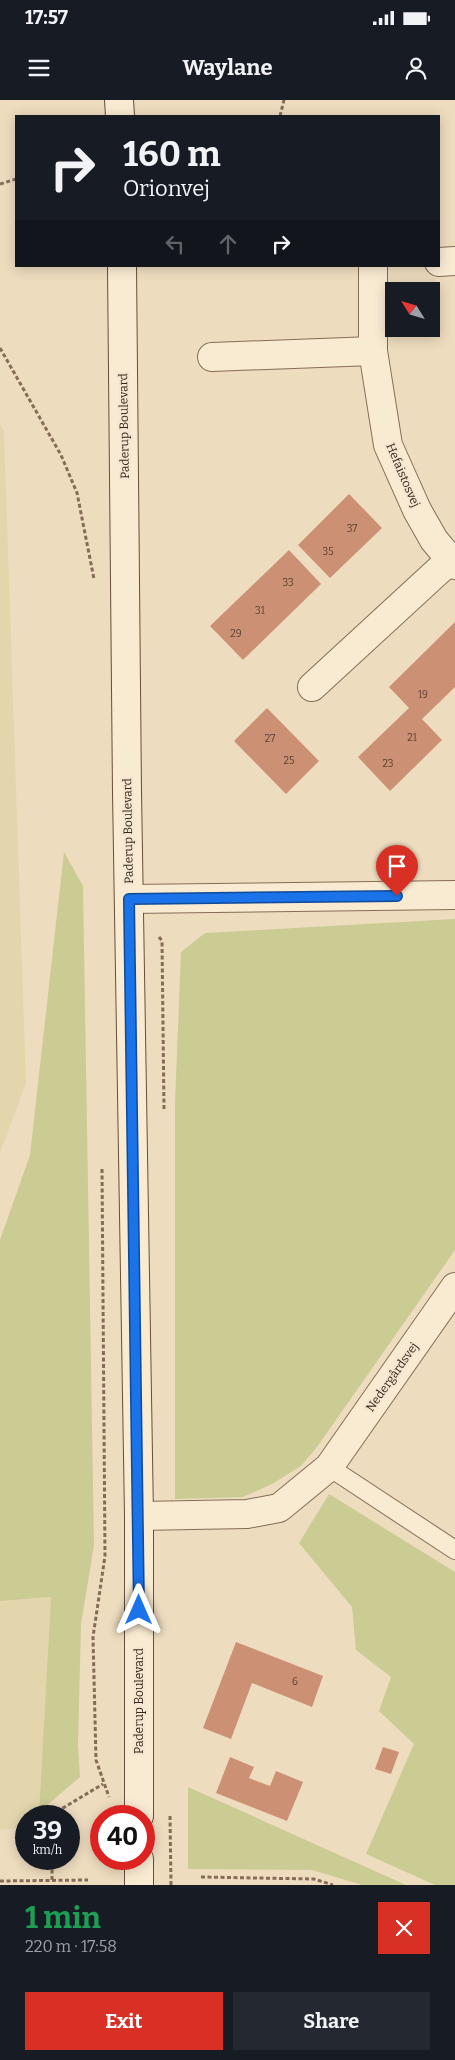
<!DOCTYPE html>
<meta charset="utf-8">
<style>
:root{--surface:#171b24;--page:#242831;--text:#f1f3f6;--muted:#9ea1a6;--accent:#d93025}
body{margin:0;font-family:Bitter,serif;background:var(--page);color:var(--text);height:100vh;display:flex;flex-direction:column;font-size:19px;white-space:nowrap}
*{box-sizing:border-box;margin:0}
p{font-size:16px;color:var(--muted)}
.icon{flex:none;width:28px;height:28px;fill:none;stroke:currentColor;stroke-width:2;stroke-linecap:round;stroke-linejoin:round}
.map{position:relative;height:1785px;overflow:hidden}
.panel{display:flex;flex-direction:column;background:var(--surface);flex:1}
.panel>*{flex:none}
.hud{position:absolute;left:15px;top:15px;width:425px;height:152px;border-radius:0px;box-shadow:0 2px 12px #0003;background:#171b24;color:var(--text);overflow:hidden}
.needle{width:32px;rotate:307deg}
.controls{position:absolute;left:385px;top:182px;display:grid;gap:10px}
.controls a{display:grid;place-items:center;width:55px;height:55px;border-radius:0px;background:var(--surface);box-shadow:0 2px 12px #0003;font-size:25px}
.speed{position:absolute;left:15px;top:1705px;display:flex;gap:10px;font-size:25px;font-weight:700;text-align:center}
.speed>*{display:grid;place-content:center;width:65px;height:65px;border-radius:50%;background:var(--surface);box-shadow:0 2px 12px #0003;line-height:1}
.speed small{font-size:12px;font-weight:400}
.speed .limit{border:8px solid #d22;background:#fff;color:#111}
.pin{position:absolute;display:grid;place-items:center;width:42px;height:42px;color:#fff;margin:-51px -21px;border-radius:50% 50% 50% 0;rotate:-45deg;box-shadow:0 0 5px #0007}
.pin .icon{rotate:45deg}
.me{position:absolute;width:55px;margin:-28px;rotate:0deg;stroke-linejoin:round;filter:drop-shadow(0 0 4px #0008)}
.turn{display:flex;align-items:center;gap:18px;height:105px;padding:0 25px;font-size:22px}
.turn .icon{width:65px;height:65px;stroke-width:2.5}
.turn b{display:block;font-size:35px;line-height:42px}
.lanes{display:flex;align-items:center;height:48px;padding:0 25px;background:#0003;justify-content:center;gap:25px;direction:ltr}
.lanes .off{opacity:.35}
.round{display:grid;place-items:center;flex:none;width:52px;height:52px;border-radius:0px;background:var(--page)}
.overview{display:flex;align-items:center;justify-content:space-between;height:85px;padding:0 25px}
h1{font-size:30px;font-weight:700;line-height:38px;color:#1e9e55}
.action{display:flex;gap:10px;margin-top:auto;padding:10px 25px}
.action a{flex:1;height:58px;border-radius:0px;background:var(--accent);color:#fff;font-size:20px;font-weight:700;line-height:58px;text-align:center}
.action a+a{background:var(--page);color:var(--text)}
.status{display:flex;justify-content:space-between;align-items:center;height:35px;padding:0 25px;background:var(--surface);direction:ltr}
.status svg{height:14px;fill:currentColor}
header{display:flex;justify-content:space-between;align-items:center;height:65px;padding:0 25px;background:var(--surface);font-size:22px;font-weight:700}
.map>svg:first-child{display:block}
.farmland{fill:#e3d6ad}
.green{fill:#cacc94}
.building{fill:#cc9175}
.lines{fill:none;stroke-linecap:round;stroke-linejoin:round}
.lane-casing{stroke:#866c58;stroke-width:20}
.street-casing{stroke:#866c58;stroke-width:30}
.secondary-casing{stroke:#684e3b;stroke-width:30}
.path{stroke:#866c58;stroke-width:3;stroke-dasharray:4 2.5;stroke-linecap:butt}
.lane{stroke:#f9ead2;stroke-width:18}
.street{stroke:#f9ead2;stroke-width:28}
.secondary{stroke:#f9ead2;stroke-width:28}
.route-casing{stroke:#114b97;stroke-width:12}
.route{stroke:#1a73e8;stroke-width:9}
.labels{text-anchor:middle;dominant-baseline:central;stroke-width:4.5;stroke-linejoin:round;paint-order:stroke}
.number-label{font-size:10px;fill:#5c4132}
.street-label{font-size:12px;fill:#36261c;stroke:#f5e7cf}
</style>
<div class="status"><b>17:57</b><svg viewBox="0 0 49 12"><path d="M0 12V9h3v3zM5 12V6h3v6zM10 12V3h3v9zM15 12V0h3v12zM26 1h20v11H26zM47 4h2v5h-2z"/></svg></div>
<header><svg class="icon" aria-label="menu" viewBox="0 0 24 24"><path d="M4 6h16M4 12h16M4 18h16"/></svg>Waylane<svg class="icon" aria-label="person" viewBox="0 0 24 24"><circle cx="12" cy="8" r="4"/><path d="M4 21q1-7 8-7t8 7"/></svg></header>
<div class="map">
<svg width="455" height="1785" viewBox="0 0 455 1785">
<rect width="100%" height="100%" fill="#eedcbf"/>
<g class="farmland">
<path d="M0,325L4,331L26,983L0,1053Z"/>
<path d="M51,1497L39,1712L36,1716H26V1727L0,1730V1501Z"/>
</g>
<g class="green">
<path d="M64,752L83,786L94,1445L81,1524L78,1645L80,1677L39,1712L51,1497L0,1501V1140L30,1055Z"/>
<path d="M455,819V1150L317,1347L301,1366L272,1384L243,1397L175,1399V1003L181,852L205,833Z"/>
<path d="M329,1394L455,1472V1785H435L366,1754L414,1644L379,1611L391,1577L356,1550L352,1507L299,1443Z"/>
<path d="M188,1687L406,1785H362L312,1770L188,1769Z"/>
</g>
<g class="building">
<path d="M349,394L382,428L330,478L298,445Z"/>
<path d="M289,450L321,484L243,560L210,526Z"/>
<path d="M455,522V587L422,619L442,640L390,691L358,657L409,608L389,587Z"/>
<path d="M267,608L319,661L286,694L234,641Z"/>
<path d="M236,1542L323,1576L312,1607L252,1583L231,1639L203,1628Z"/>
<path d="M383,1647L399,1652L391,1674L375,1669Z"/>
<path d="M230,1657L254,1667L249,1678L270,1686L276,1671L303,1682L287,1721L216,1693Z"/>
</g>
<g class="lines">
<g class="lane-casing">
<path id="lane" d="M329,1367L455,1450"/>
</g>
<g class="street-casing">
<g id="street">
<path d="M439,162L455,161"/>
<path d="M373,166V251L388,345L417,410L434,440L455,465"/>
<path d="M212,257L373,251"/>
<path d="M312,587L450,460"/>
<path d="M129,799L455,795"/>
<path d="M139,1416L247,1414L279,1408L329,1367L455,1187"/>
</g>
</g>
<g class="secondary-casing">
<g id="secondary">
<path d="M119,0L120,16"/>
<path d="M122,166L127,692L139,1416V1716"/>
<path d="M139,1759V1785"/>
</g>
</g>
<g class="path">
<path d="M280,16L284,0"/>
<path d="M0,84L16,79"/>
<path d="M0,248L61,355L77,393L94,479"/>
<path d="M159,837L162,841L164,1009"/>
<path d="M102,1069L105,1456L93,1537L96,1660L109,1697"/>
<path d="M53,1716V1714L103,1684"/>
<path d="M170,1716L171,1785"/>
<path d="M201,1777L314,1779L333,1785"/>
<path d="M52,1780V1759"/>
<path d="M0,1781L88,1780"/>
</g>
<use href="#lane" class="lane"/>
<use href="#street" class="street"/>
<use href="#secondary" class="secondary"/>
</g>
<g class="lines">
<g class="route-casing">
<path id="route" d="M139,1510L129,799L397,796"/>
</g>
<use href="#route" class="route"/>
</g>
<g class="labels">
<g class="number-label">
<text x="352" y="429">37</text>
<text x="328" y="452">35</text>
<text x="288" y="483">33</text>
<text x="260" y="511">31</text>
<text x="236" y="534">29</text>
<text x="423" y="595">19</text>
<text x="412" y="638">21</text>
<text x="270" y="639">27</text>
<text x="289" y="661">25</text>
<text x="388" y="664">23</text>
<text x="295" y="1582">6</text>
</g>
<g class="street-label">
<text transform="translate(124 326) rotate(-91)">Paderup Boulevard</text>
<text transform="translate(403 375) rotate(67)">Hefaistosvej</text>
<text transform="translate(128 731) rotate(-91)">Paderup Boulevard</text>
<text transform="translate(392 1277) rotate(-55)">Nedergårdsvej</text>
<text transform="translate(139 1601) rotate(-90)">Paderup Boulevard</text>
</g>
</g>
</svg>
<div class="controls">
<a><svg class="needle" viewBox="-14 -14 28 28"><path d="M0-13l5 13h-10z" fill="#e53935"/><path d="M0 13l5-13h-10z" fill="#9ea1a6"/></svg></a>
</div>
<div class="speed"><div>39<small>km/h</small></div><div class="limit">40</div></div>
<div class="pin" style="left:397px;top:796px;background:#d93025"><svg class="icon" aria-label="arrive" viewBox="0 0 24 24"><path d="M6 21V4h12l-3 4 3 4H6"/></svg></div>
<svg class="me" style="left:139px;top:1510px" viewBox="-20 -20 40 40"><path d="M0-17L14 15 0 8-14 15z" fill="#1a73e8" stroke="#fff" stroke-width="4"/></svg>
<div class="hud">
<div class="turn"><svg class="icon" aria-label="right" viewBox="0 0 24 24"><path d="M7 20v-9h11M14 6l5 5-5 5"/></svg><div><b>160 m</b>Orionvej</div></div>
<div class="lanes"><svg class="icon off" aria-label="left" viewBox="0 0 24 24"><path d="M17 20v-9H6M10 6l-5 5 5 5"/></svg><svg class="icon off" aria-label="ahead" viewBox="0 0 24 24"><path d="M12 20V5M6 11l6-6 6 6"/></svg><svg class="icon" aria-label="right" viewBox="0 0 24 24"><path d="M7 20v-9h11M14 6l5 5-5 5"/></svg></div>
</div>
</div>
<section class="panel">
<div class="overview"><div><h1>1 min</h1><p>220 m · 17:58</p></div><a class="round" style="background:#d93025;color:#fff"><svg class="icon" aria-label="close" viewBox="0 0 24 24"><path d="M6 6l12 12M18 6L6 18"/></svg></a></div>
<div class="action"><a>Exit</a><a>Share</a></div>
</section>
